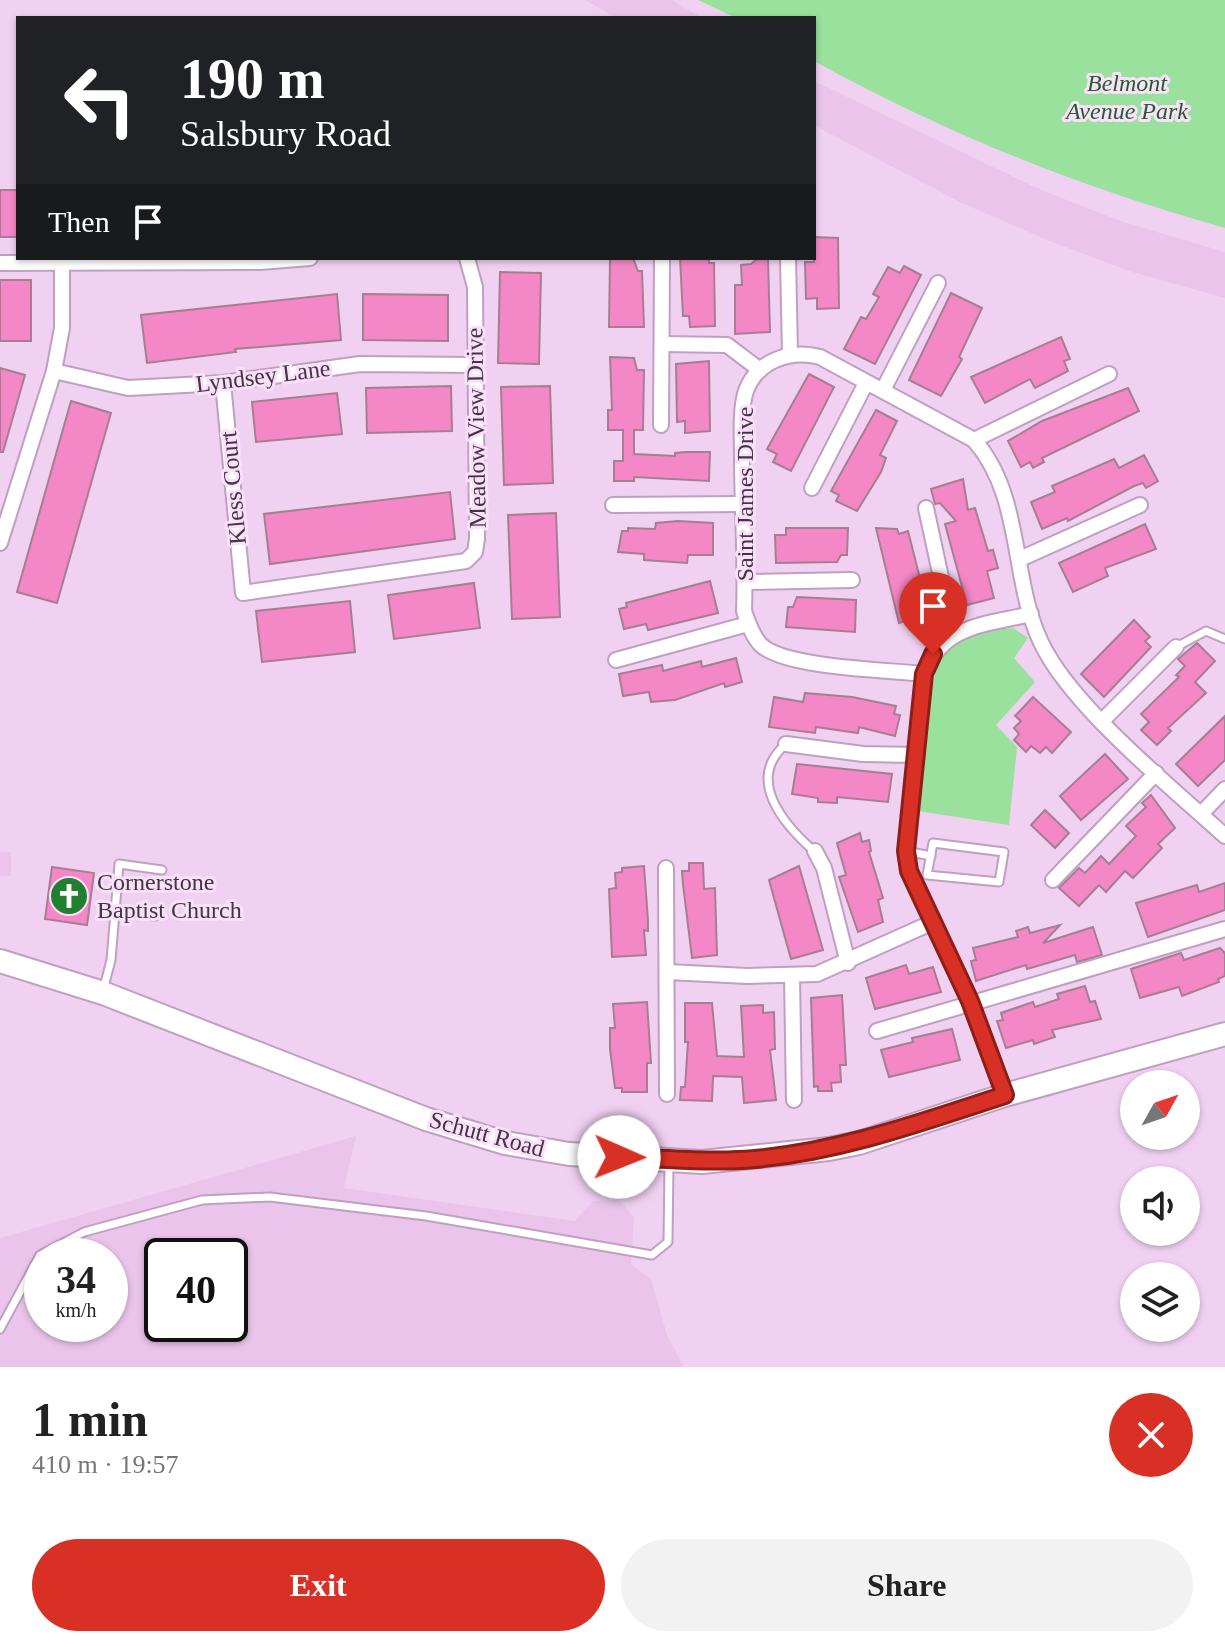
<!DOCTYPE html>
<meta charset="utf-8">
<style>
:root{--surface:#fff;--page:#f2f2f2;--text:#222;--muted:#767676;--accent:#d93025}
body{margin:0;font-family:Georgia,serif;background:var(--page);color:var(--text);height:100vh;display:flex;flex-direction:column;font-size:30px;white-space:nowrap}
*{box-sizing:border-box;margin:0}
p{font-size:26px;color:var(--muted)}
.icon{flex:none;width:44px;height:44px;fill:none;stroke:currentColor;stroke-width:2;stroke-linecap:round;stroke-linejoin:round}
.map{position:relative;height:1367px;overflow:hidden}
.drawer{display:flex;flex-direction:column;background:var(--surface);flex:1}
.drawer>*{flex:none}
.top-card{position:absolute;left:16px;top:16px;width:800px;height:244px;border-radius:0px;box-shadow:0 2px 6px #0004;background:#202124;color:#fff;overflow:hidden}
.needle{width:52px;rotate:50deg}
.buttons{position:absolute;left:1120px;top:1070px;display:grid;gap:16px}
.buttons a{display:grid;place-items:center;width:80px;height:80px;border-radius:50%;background:var(--surface);box-shadow:0 2px 6px #0004;font-size:40px}
.speed{position:absolute;left:24px;top:1238px;display:flex;gap:16px;font-size:40px;font-weight:700;text-align:center}
.speed>*{display:grid;place-content:center;width:104px;height:104px;border-radius:50%;background:var(--surface);box-shadow:0 2px 6px #0004;line-height:1}
.speed small{font-size:20px;font-weight:400}
.speed .limit{border:4px solid #111;border-radius:12px;background:#fff;color:#111}
.pin{position:absolute;display:grid;place-items:center;width:68px;height:68px;color:#fff;margin:-82px -34px;border-radius:50% 50% 50% 0;rotate:-45deg;box-shadow:0 0 8px #0007}
.pin .icon{rotate:45deg}
.me{position:absolute;width:88px;margin:-44px;rotate:91deg;stroke-linejoin:round;filter:drop-shadow(0 0 6px #0008)}
.turn{display:flex;align-items:center;gap:28px;height:168px;padding:0 32px;font-size:36px}
.turn .icon{width:104px;height:104px;stroke-width:2.5}
.turn b{display:block;font-size:56px;line-height:68px}
.then{display:flex;align-items:center;height:76px;padding:0 32px;background:#0003;gap:16px;font-size:30px}
.round{display:grid;place-items:center;flex:none;width:84px;height:84px;border-radius:42px;background:var(--page)}
.head{display:flex;align-items:center;justify-content:space-between;height:136px;padding:0 32px}
h1{font-size:48px;font-weight:700;line-height:60px}
.action{display:flex;gap:16px;margin-top:auto;padding:16px 32px}
.action a{flex:1;height:92px;border-radius:48px;background:var(--accent);color:#fff;font-size:32px;font-weight:700;line-height:92px;text-align:center}
.action a+a{background:var(--page);color:var(--text)}
.map>svg:first-child{display:block}
.built{fill:#eac4eb;fill-rule:evenodd}
.green{fill:#99e19c}
.building{fill:#f488c6;stroke:#a57e93;stroke-width:2}
.lines{fill:none;stroke-linecap:round;stroke-linejoin:round}
.lane-casing{stroke:#bfa0c0;stroke-width:11}
.street-casing{stroke:#bfa0c0;stroke-width:18}
.secondary-casing{stroke:#bfa0c0;stroke-width:26}
.lane{stroke:#fff;stroke-width:7}
.street{stroke:#fff;stroke-width:14}
.secondary{stroke:#fff;stroke-width:22}
.route-casing{stroke:#8d1f18;stroke-width:20}
.route{stroke:#d93025;stroke-width:14}
.labels{text-anchor:middle;dominant-baseline:central;stroke-width:6;stroke-linejoin:round;paint-order:stroke}
.park-label{font-size:24px;font-style:italic;fill:#205f28;stroke:#fbe0fb}
.street-label{font-size:24px;fill:#433643;stroke:#fbe0fb}
.poi-label{font-size:24px;fill:#433643;stroke:#fbe0fb;text-anchor:start}
</style>
<div class="map">
<svg width="1225" height="1367" viewBox="0 0 1225 1367">
<rect width="100%" height="100%" fill="#f1d1f2"/>
<g class="built">
<path d="M585,0H672L702,18H617Z"/>
<path d="M814,81L1041,190L1123,222L1225,252V298L1132,272L1052,242L962,203L870,155L814,125Z"/>
<rect x="0" y="852" width="11" height="24"/>
<path d="M356,1136L344,1188L575,1221L593,1201L619,1200L634,1217L631,1264L651,1279L667,1335L684,1367H0V1238ZM42,1256H110V1324H42ZM162,1256H230V1324H162Z"/>
</g>
<g class="green">
<path d="M698,0H1225V228C1082,188 944,133 814,61V18H736Z"/>
<path d="M1013,628L1028,638L1014,658L1035,682L996,725L1017,747L1009,825L918,811C922,778 926,674 945,653C962,634 989,630 1013,628Z"/>
</g>
<g class="building">
<rect x="0" y="190" width="18" height="47"/>
<path d="M814,237L838,238L839,308L817,309V298L806,299L805,262H814Z"/>
<path d="M633,258L638,271H642L644,327H609L610,259Z"/>
<path d="M680,258H709V263H714L715,326L690,327L689,316H683Z"/>
<path d="M758,258H768L770,332L735,334V285H742L741,265L751,264Z"/>
<path d="M904,266L921,275L875,364L844,349L861,317L866,319L879,297L873,294L888,267L900,273Z"/>
<path d="M500,272L541,273L539,364L498,363Z"/>
<rect x="0" y="280" width="31" height="61"/>
<path d="M951,293L982,308L959,357L962,359L941,396L909,380Z"/>
<path d="M337,294L341,340L235,349L236,352L147,363L141,315Z"/>
<path d="M363,294L448,295V341L363,340Z"/>
<path d="M1061,337L1070,359L1064,361L1068,371L1035,388L1030,379L985,403L971,377Z"/>
<path d="M610,357L634,358L637,370H644L643,430H634V454L675,456V453L686,452H710L709,481L634,477V481H614V461H623V430H608V410H612Z"/>
<path d="M709,361L710,431L685,433V421L677,422L676,364Z"/>
<path d="M0,368L25,375L3,452H0Z"/>
<path d="M809,374L834,387L791,471L773,462L777,454L767,449Z"/>
<path d="M451,386L452,431L367,433L366,388Z"/>
<path d="M550,386L553,483L504,485L501,387Z"/>
<path d="M1128,388L1139,411L1042,458L1044,462L1033,468L1030,462L1021,467L1008,441L1042,421Z"/>
<path d="M337,393L342,434L256,442L252,402Z"/>
<path d="M71,401L111,413L57,603L17,592Z"/>
<path d="M876,410L897,421L880,455L886,458L881,472L857,511L836,501L839,495L831,491Z"/>
<path d="M1144,455L1158,481L1146,488L1143,483L1134,486L1068,521L1067,518L1042,529L1031,502L1055,492L1052,486L1114,459L1119,468Z"/>
<path d="M963,479L968,510L975,508L988,551L993,550L998,568L987,571L994,598L967,605L945,524L956,521L940,503L935,504L931,489Z"/>
<path d="M450,492L455,539L270,564L264,514Z"/>
<path d="M556,513L560,617L512,619L508,515Z"/>
<path d="M678,521L713,523V555H688L687,563L644,560V554L618,552L622,531H628V528L655,529L656,523Z"/>
<path d="M1145,524L1156,549L1105,568L1108,576L1073,592L1059,563Z"/>
<path d="M786,528H848L847,555H841L837,562L776,563L775,535H786Z"/>
<path d="M876,528L897,529L899,534L908,531L929,614L899,623Z"/>
<path d="M710,581L718,613L648,630L646,624L624,629L619,609L627,607L626,603Z"/>
<path d="M474,583L480,628L394,639L388,595Z"/>
<path d="M797,597L856,600L855,632L786,627L788,607H793Z"/>
<path d="M350,601L355,652L262,662L256,611Z"/>
<path d="M1134,620L1150,637L1145,641L1151,647L1104,697L1081,674Z"/>
<path d="M1197,643L1215,661L1195,682L1206,693L1168,728L1171,731L1157,745L1141,730L1149,722L1141,714L1179,677L1176,675L1185,666L1178,659Z"/>
<path d="M736,658L742,682L725,687L724,683L675,700L651,702L649,692L623,696L619,674L662,665L663,671L701,661L702,667Z"/>
<path d="M805,693L852,697L896,706L894,714L900,715L895,736L859,727L858,733L816,727L815,733L769,727L774,697L803,702Z"/>
<path d="M1033,697L1071,732L1052,753L1046,747L1040,753L1031,746L1026,752L1014,740L1019,734L1014,728L1021,721L1015,716Z"/>
<path d="M1225,716V760L1198,786L1176,764Z"/>
<path d="M1105,754L1128,779L1081,820L1060,796Z"/>
<path d="M797,764L892,774L888,802L837,797V803L818,802V798L792,794Z"/>
<path d="M1151,795L1175,828L1158,844L1162,848L1133,878L1125,871L1106,892L1099,885L1079,906L1059,888L1079,868L1085,873L1101,856L1109,864L1136,836L1126,826L1146,807L1142,803Z"/>
<path d="M1045,810L1069,833L1055,848L1031,825Z"/>
<path d="M860,833L862,842L869,840L871,851L869,852L883,898L878,900L883,922L858,932L839,877L846,875L837,843Z"/>
<path d="M689,863H703L704,889L715,888L717,955L692,958L683,884L682,871H689Z"/>
<path d="M644,866L648,920V931L644,930L646,955L612,957L609,889L616,888L615,873L622,872V868Z"/>
<path d="M799,866L823,950L791,959L769,880Z"/>
<path d="M52,867L94,873L87,925L45,919Z"/>
<path d="M1225,883V910L1148,937L1136,903L1197,885L1199,892Z"/>
<path d="M1060,925L1043,943L1093,927L1102,955L1077,962L1075,955L1027,969L1026,965L976,981L971,961L976,960L973,948L1018,937L1016,931L1028,927L1030,933Z"/>
<path d="M1220,948L1225,953V976L1218,979L1219,982L1182,996L1179,987L1140,998L1131,969L1181,953L1184,960Z"/>
<path d="M906,965L909,974L933,967L941,992L875,1009L866,978Z"/>
<path d="M1085,986L1090,1002L1095,1001L1101,1019L1052,1030L1055,1037L1034,1044L1033,1040L1006,1048L997,1021L1003,1020L1001,1013L1033,1002L1035,1007L1059,999L1057,994Z"/>
<path d="M842,995L846,1065H840L841,1082L831,1083L832,1091H818V1086L814,1087L811,998Z"/>
<path d="M647,1002L651,1063H647V1092H622V1088H615L610,1049V1028H615L613,1004Z"/>
<path d="M685,1003H712L717,1056L744,1057L741,1006L763,1005V1013L774,1012L775,1049L770,1050L776,1100L744,1103L742,1077L713,1076L712,1101L680,1100L681,1087H685L688,1042H685Z"/>
<path d="M952,1029L960,1060L889,1077L881,1050L913,1042L912,1038Z"/>
</g>
<g class="lines">
<g class="lane-casing">
<g id="lane">
<path d="M1176,647L1206,631L1225,639"/>
<path d="M786,744C745,779 783,824 815,852"/>
<path d="M933,843L1004,852L999,882L927,875Z"/>
<path d="M906,851L931,856"/>
<path d="M114,910L155,916"/>
<path d="M103,991L111,960L119,864L162,870"/>
<path d="M0,1329L40,1255L84,1232L202,1200L270,1197L426,1216L652,1255L668,1242L669,1164"/>
</g>
</g>
<g class="street-casing">
<g id="street">
<path d="M788,258L790,354"/>
<path d="M0,263L260,262L310,258"/>
<path d="M664,344L727,345L760,370"/>
<path d="M54,371L128,388L223,383L360,364L474,365"/>
<path d="M223,383L243,593L466,561L475,552L477,539L475,287L467,258"/>
<path d="M883,390L938,283"/>
<path d="M661,425L662,258"/>
<path d="M974,440L1109,374"/>
<path d="M812,488L866,383"/>
<path d="M613,505L742,504"/>
<path d="M926,508L953,633"/>
<path d="M0,543L54,371L62,328V262"/>
<path d="M1020,559L1140,505"/>
<path d="M745,582L852,580"/>
<path d="M616,660L748,624"/>
<path d="M924,674C888,670 785,668 761,645C752,636 748,622 744,611C746,560 742,508 742,456C742,436 740,413 745,394C755,361 790,349 820,357L974,440C1026,499 1009,587 1046,652C1080,713 1172,788 1225,836"/>
<path d="M1103,720L1176,647"/>
<path d="M786,744L863,754L916,755"/>
<path d="M1201,814L1225,789"/>
<path d="M815,851L824,868L848,963"/>
<path d="M666,868L667,1094"/>
<path d="M1053,880L1156,773"/>
<path d="M668,972L747,976L817,974L931,923"/>
<path d="M792,975L794,1100"/>
<path d="M877,1031L1225,929"/>
<path d="M1005,1095L970,1001L909,871L906,851L924,674C943,624 986,625 1031,614"/>
</g>
</g>
<g class="secondary-casing">
<path id="secondary" d="M0,961L103,993L426,1119L505,1143L569,1154L702,1162L829,1149L859,1143L1005,1095L1225,1034"/>
</g>
<use href="#lane" class="lane"/>
<use href="#street" class="street"/>
<use href="#secondary" class="secondary"/>
</g>
<g class="lines">
<g class="route-casing">
<path id="route" d="M619,1157C665,1158 710,1163 755,1159C842,1151 922,1122 1005,1095L970,1001L909,871L906,851L924,674L933,654"/>
</g>
<use href="#route" class="route"/>
</g>
<defs>
<g id="church-disc" transform="scale(2)"><circle r="9.5" fill="#227f30" stroke="#fbe0fb"/><path d="M-1.2-6h2.4v3.5h3.3v2.4h-3.3V6h-2.4V-.1h-3.3v-2.4h3.3Z" fill="#fff"/></g>
</defs>
<g fill-rule="evenodd">
<use href="#church-disc" x="69" y="896"/>
</g>
<g class="labels">
<g class="park-label">
<text x="1127" y="83">Belmont<tspan x="1127" dy="28">Avenue Park</tspan></text>
</g>
<g class="street-label">
<text transform="translate(263 376) rotate(-7)">Lyndsey Lane</text>
<text transform="translate(476 428) rotate(-91)">Meadow View Drive</text>
<text transform="translate(233 488) rotate(-95)">Kless Court</text>
<text transform="translate(745 494) rotate(-90)">Saint James Drive</text>
<text transform="translate(487 1134) rotate(15)">Schutt Road</text>
</g>
<g class="poi-label">
<text x="97" y="882">Cornerstone<tspan x="97" dy="28">Baptist Church</tspan></text>
</g>
</g>
</svg>
<div class="buttons">
<a><svg class="needle" viewBox="-14 -14 28 28"><path d="M0-13l5 13h-10z" fill="#e53935"/><path d="M0 13l5-13h-10z" fill="#767676"/></svg></a>
<a><svg class="icon" aria-label="sound" viewBox="0 0 24 24"><path d="M4 9h4l5-4v14l-5-4H4zM17 9q2 3 0 6"/></svg></a>
<a><svg class="icon" aria-label="layers" viewBox="0 0 24 24"><path d="M12 4l9 5-9 5-9-5zM3 14l9 5 9-5"/></svg></a>
</div>
<div class="speed"><div>34<small>km/h</small></div><div class="limit">40</div></div>
<div class="pin" style="left:933px;top:654px;background:#d93025"><svg class="icon" aria-label="arrive" viewBox="0 0 24 24"><path d="M6 21V4h12l-3 4 3 4H6"/></svg></div>
<svg class="me" style="left:619px;top:1157px" viewBox="-20 -20 40 40"><circle r="19" fill="#fff"/><path d="M0-13L10 11 0 6-10 11z" fill="#d93025"/></svg>
<div class="top-card">
<div class="turn"><svg class="icon" aria-label="left" viewBox="0 0 24 24"><path d="M17 20v-9H6M10 6l-5 5 5 5"/></svg><div><b>190 m</b>Salsbury Road</div></div>
<div class="then">Then<svg class="icon" aria-label="arrive" viewBox="0 0 24 24"><path d="M6 21V4h12l-3 4 3 4H6"/></svg></div>
</div>
</div>
<section class="drawer">
<div class="head"><div><h1>1 min</h1><p>410 m · 19:57</p></div><a class="round" style="background:#d93025;color:#fff"><svg class="icon" aria-label="close" viewBox="0 0 24 24"><path d="M6 6l12 12M18 6L6 18"/></svg></a></div>
<div class="action"><a>Exit</a><a>Share</a></div>
</section>
